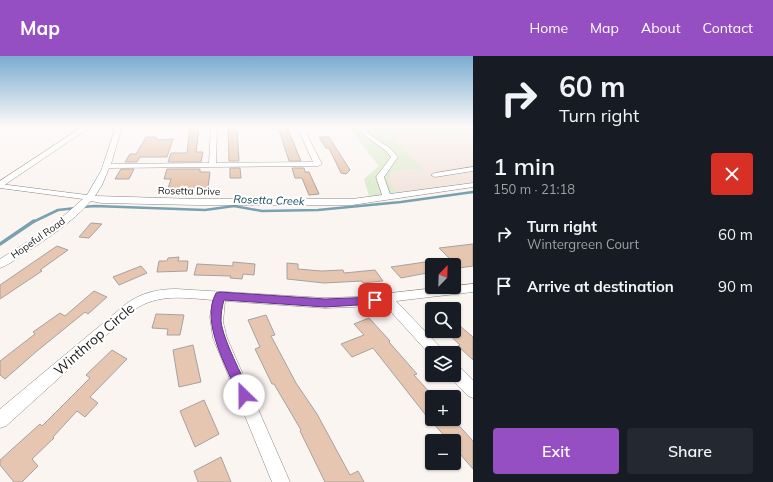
<!DOCTYPE html>
<meta charset="utf-8">
<style>
:root{--surface:#171b24;--page:#242831;--text:#f1f3f6;--muted:#9ea1a6;--accent:#964fc3}
body{margin:0;font-family:Mulish,sans-serif;background:var(--page);color:var(--text);height:100vh;display:flex;flex-direction:column;font-size:15px;white-space:nowrap}
*{box-sizing:border-box;margin:0}
p{font-size:13px;color:var(--muted)}
.icon{flex:none;width:22px;height:22px;fill:none;stroke:currentColor;stroke-width:2;stroke-linecap:round;stroke-linejoin:round}
.map{position:relative;flex:1;overflow:hidden}
.drawer{display:flex;flex-direction:column;background:var(--surface);width:300px}
.drawer>*{flex:none}
.top-card{background:#171b24;color:var(--text);overflow:hidden}
.needle{width:26px;rotate:23deg}
.buttons{position:absolute;left:425px;top:202px;display:grid;gap:8px}
.buttons a{display:grid;place-items:center;width:36px;height:36px;border-radius:4px;background:var(--surface);box-shadow:0 1px 3px #0004;font-size:20px}
.pin{position:absolute;display:grid;place-items:center;width:34px;height:34px;color:#fff;margin:-17px;border-radius:8px;box-shadow:0 2px 6px #0006}
.me{position:absolute;width:44px;margin:-22px;rotate:337deg;stroke-linejoin:round;filter:drop-shadow(0 0 3px #0008)}
.turn{display:flex;align-items:center;gap:14px;height:84px;padding:0 20px;font-size:18px}
.turn .icon{width:52px;height:52px;stroke-width:2.5}
.turn b{display:block;font-size:28px;line-height:34px}
.round{display:grid;place-items:center;flex:none;width:42px;height:42px;border-radius:4px;background:var(--page)}
.overview{display:flex;align-items:center;justify-content:space-between;height:68px;padding:0 20px}
h1{font-size:24px;font-weight:600;line-height:30px}
.cta{display:flex;gap:8px;margin-top:auto;padding:8px 20px}
.cta a{flex:1;height:46px;border-radius:4px;background:var(--accent);color:#fff;font-size:16px;font-weight:600;line-height:46px;text-align:center}
.cta a+a{background:var(--page);color:var(--text)}
ul{padding:0;list-style:none}
li{display:flex;align-items:center;gap:12px;height:52px;padding:0 20px}
li div{flex:1}
li b{display:block;font-size:15px}
li em{font-style:normal}
header{display:flex;align-items:center;gap:24px;box-sizing:border-box;height:56px;padding:0 20px;background:var(--accent);color:#fff}
header strong{font-size:19px}
nav{display:flex;gap:22px;margin-inline-start:auto;font-size:14px}
main{display:flex;flex:1;min-height:0}
.map>svg:first-child{display:block}
.built{fill:#f3e6df}
.green{fill:#deecd1}
.lines{fill:none;stroke-linecap:round;stroke-linejoin:round}
.stream-far1{stroke:#79a1af;stroke-width:2.5}
.stream{stroke:#79a1af;stroke-width:3.5}
.building{fill:#e6c6b0;stroke:#a7a29f}
.minor-casing{stroke:#8b8683;stroke-width:1}
.major-casing{stroke:#8b8683;stroke-width:1}
.minor{fill:#fff;fill-rule:evenodd}
.major{fill:#fff;fill-rule:evenodd}
.route{fill:#964fc3;stroke:#62337f}
.labels{text-anchor:middle;dominant-baseline:central;stroke-width:4;stroke-linejoin:round;paint-order:stroke}
.far-street-label{font-size:10px;fill:#1e1c1b;stroke:#fff}
.far-water-label{font-size:11px;font-style:italic;fill:#154c5d;stroke:#fff}
.near-street-label{font-size:14px;fill:#1e1c1b;stroke:#fff}
</style>
<header>
<strong>Map</strong>
<nav><a>Home</a><a>Map</a><a>About</a><a>Contact</a></nav>
</header>
<main>
<div class="map">
<svg width="473" height="426" viewBox="0 0 473 426">
<rect width="100%" height="100%" fill="#fbf5f2"/>
<path class="built" d="M388,77L473,80V129L400,140L388,124L393,114L420,113Z"/>
<path class="green" d="M348,71H473V80L389,78L421,113L393,114L388,124L400,140L370,144L364,123L379,110Z"/>
<g class="lines">
<g class="stream-far1">
<path d="M82,151L95,150L205,154L234,150L262,155L318,154L401,146L473,136"/>
<path d="M33,166L58,154L76,152"/>
</g>
<path class="stream" d="M0,188L34,165"/>
</g>
<g class="building">
<path d="M190,71H199L196,96H203L201,106H168L171,97H187Z"/>
<path d="M228,71H237L239,105H229Z"/>
<path d="M278,71H287L301,105H289Z"/>
<path d="M146,81H156L155,83H158L157,84L173,83L167,101H140L137,106H125L130,98H136Z"/>
<path d="M319,81H329L332,86L350,114L346,118L341,117L329,92H326Z"/>
<path d="M230,112H240L241,122H230Z"/>
<path d="M292,112H304L305,116H309L319,138L309,139L302,122H295Z"/>
<path d="M121,113H134L129,123H115Z"/>
<path d="M167,113H200V116H210L207,139H166L171,123H164Z"/>
<path d="M91,167L102,168L89,182L79,181Z"/>
<path d="M473,188V210L459,212L439,192Z"/>
<path d="M57,190L68,194L40,214L42,215L0,243V229Z"/>
<path d="M179,201L178,205H188L187,215L157,216L159,205H167L168,202Z"/>
<path d="M432,205V216L401,222L391,211Z"/>
<path d="M233,206L255,208L254,219L243,218L242,223L230,222L231,220L194,219L197,208L233,210Z"/>
<path d="M287,207L298,208V213L321,215L343,214L344,217L375,214L383,225L363,227L362,225L324,227L287,223Z"/>
<path d="M141,210L147,217L119,229L113,221Z"/>
<path d="M94,235L107,241L88,258L85,256L37,295L5,323L0,319V305L35,278L33,276L60,257L65,260Z"/>
<path d="M156,258L184,259L180,279H167L168,273L152,272Z"/>
<path d="M266,259L275,279L271,280L296,327L317,358L350,419L358,415L364,426H325L300,375L301,374L274,328H272L255,293L260,291L248,264Z"/>
<path d="M369,262L390,285L389,286L417,318L414,319L432,339V363H453L473,385V413L454,391V385H449L432,366V367L373,292L352,301L341,288L364,279L354,268Z"/>
<path d="M454,265L473,281V304L458,290L460,289L445,275H454Z"/>
<path d="M193,289L201,326L179,331L173,294Z"/>
<path d="M112,294L127,303L90,341L98,347L85,361L77,355L53,381L54,382L32,403L38,410L22,426H14L0,409V404L40,368L42,370L90,322L86,319Z"/>
<path d="M204,344L219,378L195,391L180,355Z"/>
<path d="M221,401L231,426H198L194,415Z"/>
</g>
<g class="lines">
<g class="minor-casing">
<g id="minor">
<path d="M116,71H122L111,108L209,107L211,71H217L216,107L313,106L297,71H303L322,108L318,110L109,112L102,129L95,140L198,143H352L382,139L376,121L391,101L386,95L369,83L361,75L362,71H368L367,75L369,78L390,92L398,101L384,121L390,138L473,127V131L352,149H198L101,147L91,145C71,167 47,183 22,199C15,204 8,209 0,212V203L51,171L83,143L0,132V128L87,139L101,115Z"/>
<path d="M473,111V115L435,121L431,119L435,117Z"/>
<path d="M473,228V236L396,245L442,293L444,297H432V301L383,247L354,251L325,252L225,245L223,266L227,282L290,426H272L213,282L210,261L213,244C185,242 158,237 134,254L6,370L0,372V353L126,248C141,237 157,233 176,233L325,242L354,241Z"/>
<path d="M454,308L459,310L473,324V342L468,340L449,320L454,319Z"/>
</g>
</g>
<g class="major-casing">
<path id="major" d="M82,71H90L0,132V125Z"/>
</g>
<use href="#minor" class="minor"/>
<use href="#major" class="major"/>
</g>
<linearGradient id="sky" x2="0" y2="1"><stop stop-color="#7bacd1"/><stop offset="0.54" stop-color="#fdfaf9"/><stop offset="1" stop-color="#fdfaf9" stop-opacity="0"/></linearGradient>
<rect width="473" height="131" fill="url(#sky)"/>
<path class="route" d="M220,236L325,243L375,241L379,242L380,244L379,247L375,248L325,251L224,244C222,251 221,257 221,265C223,284 243,321 251,339L249,344L244,346L240,344L238,339C227,311 200,266 216,237Z"/>
<g class="labels">
<g class="far-street-label">
<text transform="translate(189 135) rotate(1)">Rosetta Drive</text>
<text transform="translate(38 182) rotate(-35)">Hopeful Road</text>
</g>
<g class="far-water-label">
<text transform="translate(269 144) rotate(2)">Rosetta Creek</text>
</g>
<g class="near-street-label">
<text transform="translate(94 283) rotate(-41)">Winthrop Circle</text>
</g>
</g>
</svg>
<div class="buttons">
<a><svg class="needle" viewBox="-14 -14 28 28"><path d="M0-13l5 13h-10z" fill="#e53935"/><path d="M0 13l5-13h-10z" fill="#9ea1a6"/></svg></a>
<a><svg class="icon" aria-label="search" viewBox="0 0 24 24"><circle cx="10" cy="10" r="6"/><path d="M15 15l6 6"/></svg></a>
<a><svg class="icon" aria-label="layers" viewBox="0 0 24 24"><path d="M12 4l9 5-9 5-9-5zM3 14l9 5 9-5"/></svg></a>
<a>+</a>
<a>−</a>
</div>
<div class="pin" style="left:375px;top:244px;background:#d93025"><svg class="icon" aria-label="arrive" viewBox="0 0 24 24"><path d="M6 21V4h12l-3 4 3 4H6"/></svg></div>
<svg class="me" style="left:244px;top:339px" viewBox="-20 -20 40 40"><circle r="19" fill="#fff"/><path d="M0-13L10 11 0 6-10 11z" fill="#964fc3"/></svg>
</div>
<section class="drawer">
<div class="top-card">
<div class="turn"><svg class="icon" aria-label="right" viewBox="0 0 24 24"><path d="M7 20v-9h11M14 6l5 5-5 5"/></svg><div><b>60 m</b>Turn right</div></div>
</div>
<div class="overview"><div><h1>1 min</h1><p>150 m · 21:18</p></div><a class="round" style="background:#d93025;color:#fff"><svg class="icon" aria-label="close" viewBox="0 0 24 24"><path d="M6 6l12 12M18 6L6 18"/></svg></a></div>
<ul>
<li><svg class="icon" aria-label="right" viewBox="0 0 24 24"><path d="M7 20v-9h11M14 6l5 5-5 5"/></svg><div><b>Turn right</b><p>Wintergreen Court</p></div><em>60 m</em></li>
<li><svg class="icon" aria-label="arrive" viewBox="0 0 24 24"><path d="M6 21V4h12l-3 4 3 4H6"/></svg><div><b>Arrive at destination</b></div><em>90 m</em></li>
</ul>
<div class="cta"><a>Exit</a><a>Share</a></div>
</section>
</main>
